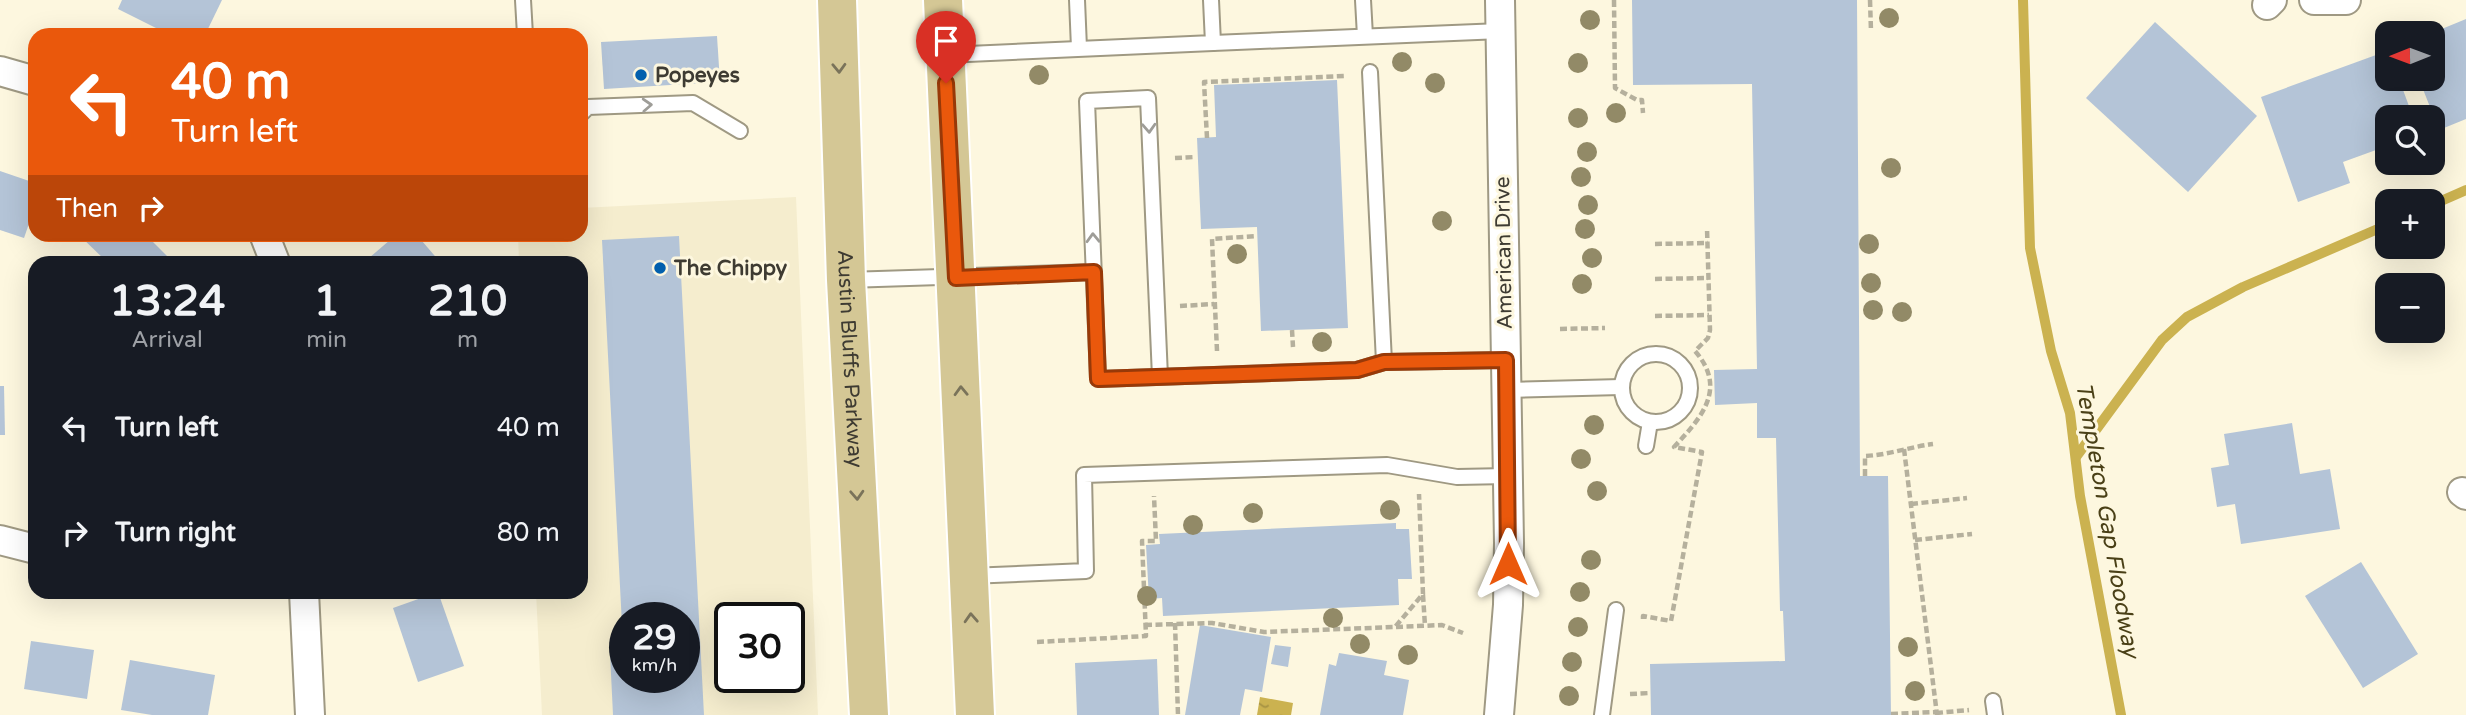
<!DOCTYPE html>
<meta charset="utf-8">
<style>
:root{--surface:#171b24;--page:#242831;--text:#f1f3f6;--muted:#9ea1a6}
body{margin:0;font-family:"Varela Round",sans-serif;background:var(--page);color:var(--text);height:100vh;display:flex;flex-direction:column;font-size:26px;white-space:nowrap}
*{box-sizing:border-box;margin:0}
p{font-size:23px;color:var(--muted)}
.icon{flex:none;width:38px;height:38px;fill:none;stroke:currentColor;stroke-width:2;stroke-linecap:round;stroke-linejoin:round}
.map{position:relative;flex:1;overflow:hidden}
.panel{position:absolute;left:28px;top:256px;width:560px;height:343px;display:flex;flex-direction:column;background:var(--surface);border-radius:21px;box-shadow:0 7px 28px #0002}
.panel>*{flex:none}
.hud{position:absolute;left:28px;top:28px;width:560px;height:214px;border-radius:21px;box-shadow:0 7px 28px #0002;background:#ea580c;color:#fff;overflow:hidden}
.needle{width:46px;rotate:269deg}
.controls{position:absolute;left:2375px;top:21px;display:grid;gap:14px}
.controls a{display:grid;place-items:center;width:70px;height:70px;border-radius:14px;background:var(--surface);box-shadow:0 7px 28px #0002;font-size:35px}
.speed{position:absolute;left:609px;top:602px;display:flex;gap:14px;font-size:35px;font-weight:700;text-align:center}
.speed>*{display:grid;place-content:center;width:91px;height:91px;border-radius:50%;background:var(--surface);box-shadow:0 7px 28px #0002;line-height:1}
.speed small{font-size:18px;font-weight:400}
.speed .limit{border:4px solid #111;border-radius:10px;background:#fff;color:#111}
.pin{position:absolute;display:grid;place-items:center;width:60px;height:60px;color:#fff;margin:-72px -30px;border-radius:50% 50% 50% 0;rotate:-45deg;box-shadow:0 0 7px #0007}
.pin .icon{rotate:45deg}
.me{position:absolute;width:77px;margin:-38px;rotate:0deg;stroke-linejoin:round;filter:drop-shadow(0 0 5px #0008)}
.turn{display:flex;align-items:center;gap:24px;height:147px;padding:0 28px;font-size:32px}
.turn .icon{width:91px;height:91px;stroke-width:2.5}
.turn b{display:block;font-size:49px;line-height:60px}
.then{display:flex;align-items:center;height:66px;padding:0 28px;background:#0003;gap:14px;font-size:26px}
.eta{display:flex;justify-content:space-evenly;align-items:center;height:119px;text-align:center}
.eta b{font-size:42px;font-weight:800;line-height:49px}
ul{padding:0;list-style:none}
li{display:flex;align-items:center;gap:21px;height:105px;padding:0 28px}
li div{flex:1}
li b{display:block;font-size:26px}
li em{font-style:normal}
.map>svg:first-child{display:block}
.built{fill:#f5edce;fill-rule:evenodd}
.water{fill:url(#water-ripples)}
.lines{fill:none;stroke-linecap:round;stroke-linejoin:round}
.stream{stroke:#cbb250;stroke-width:10}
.building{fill:#b4c4d7}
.lane-casing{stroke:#9f9983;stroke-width:18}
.street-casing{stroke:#9f9983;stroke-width:32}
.primary-casing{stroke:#fff;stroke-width:42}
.path{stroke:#b5b09d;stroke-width:4.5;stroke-dasharray:7 3.5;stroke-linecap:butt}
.lane{stroke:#fff;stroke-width:14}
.street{stroke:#fff;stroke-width:28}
.primary{stroke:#d4c795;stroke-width:38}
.tree{fill:#928a67}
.oneway{stroke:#7a735a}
.oneway2{stroke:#9e9d98}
.route-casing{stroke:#983908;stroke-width:18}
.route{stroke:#ea580c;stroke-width:12}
.poi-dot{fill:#0360ad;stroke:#fdf7df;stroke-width:2.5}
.labels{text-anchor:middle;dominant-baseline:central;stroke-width:6;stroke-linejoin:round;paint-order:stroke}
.poi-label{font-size:21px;font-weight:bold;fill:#3e3b32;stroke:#fdf7df;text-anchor:start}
.street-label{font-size:21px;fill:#3e3b32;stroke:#fdf7df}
.water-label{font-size:23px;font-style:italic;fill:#4a4017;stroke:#fdf7df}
</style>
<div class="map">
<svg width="2466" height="715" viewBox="0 0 2466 715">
<defs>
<pattern id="water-ripples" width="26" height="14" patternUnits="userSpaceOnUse" patternTransform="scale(1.75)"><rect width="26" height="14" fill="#cbb250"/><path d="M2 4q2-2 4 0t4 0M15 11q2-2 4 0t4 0" fill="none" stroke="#a69243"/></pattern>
</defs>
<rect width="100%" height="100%" fill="#fdf7df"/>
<path class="built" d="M796,197L818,715H542L536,592H581V262H519L518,235L581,234V208ZM625,618H684V677H625ZM730,618H789V677H730Z"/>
<path class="water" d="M1260,697L1293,703L1291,715H1257Z"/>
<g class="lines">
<g class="stream">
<path d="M2023,0L2030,248L2051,351L2070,413L2080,496L2121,715"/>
<path d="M2432,205L2466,190"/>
<path d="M2076,457L2162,340L2187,317L2243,287L2387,225"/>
</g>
</g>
<g class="building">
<path d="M122,0H222L205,35H170L118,9Z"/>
<path d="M1632,0H1857L1860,476H1888L1891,715H1651L1650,664L1785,661L1783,611H1780L1776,438H1757V403L1715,405L1714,370L1757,369L1752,84L1633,85Z"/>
<path d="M2466,19V119L2439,130L2419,79H2432V33Z"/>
<path d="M2155,22L2257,116L2188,192L2086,98Z"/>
<path d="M717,36L720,82L604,89L601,42Z"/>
<path d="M2387,51V79H2399L2413,117H2387V146L2343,162L2350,183L2298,202L2261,97Z"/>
<path d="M1337,80L1348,328L1261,331L1257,227L1201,229L1197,138L1216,137L1214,85Z"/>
<path d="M0,171L35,183V206L24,238L0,230Z"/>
<path d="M78,234H145L173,262H107Z"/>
<path d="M397,234H416L440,262H373L369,258Z"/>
<path d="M679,236L704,715H613L610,653L625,652V677H684V618H625V644H623L602,240Z"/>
<path d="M0,386H4L5,435H0Z"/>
<path d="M2292,423L2300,474L2330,469L2340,529L2241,544L2235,504L2217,507L2211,468L2229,465L2224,434Z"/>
<path d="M1396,523V529H1409L1412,579H1398L1399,605L1163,616L1162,598L1149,599L1146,545L1160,544L1159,534Z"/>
<path d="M2361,562L2418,654L2363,688L2305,596Z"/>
<path d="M438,592L464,666L418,682L393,608Z"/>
<path d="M1200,625L1271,637L1262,692L1245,689L1240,715H1185Z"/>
<path d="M31,641L94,650L87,699L24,689Z"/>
<path d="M1275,645L1291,647L1288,667L1271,664Z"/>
<path d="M1339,653L1387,661L1384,675L1409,680L1403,715H1320L1329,664L1336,666Z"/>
<path d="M1157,659L1159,715H1077L1075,663Z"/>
<path d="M130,660L215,675L208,715H152L121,710Z"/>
</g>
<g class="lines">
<g class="lane-casing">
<g id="lane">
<path d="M523,0L525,35"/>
<path d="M1077,0L1079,48"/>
<path d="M1363,0L1365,36"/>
<path d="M1213,43L1501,31"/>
<path d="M946,55L1213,43L1211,0"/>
<path d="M1370,72L1384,362"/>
<path d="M581,114L588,107L693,103L740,131"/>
<path d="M847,280L1094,272"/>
<circle cx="1656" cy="388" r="34"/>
<path d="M1160,377L1148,98L1087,101L1098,379L1357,370L1384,362L1506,360"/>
<path d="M1507,390L1621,387"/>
<path d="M1646,446L1650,422"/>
<path d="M969,576L1086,571L1084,475L1387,465L1457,477L1508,476"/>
<path d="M1993,701L1995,715"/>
<path d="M1602,715L1616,610"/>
</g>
</g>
<g class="street-casing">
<g id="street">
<path d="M2314,0H2346"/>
<path d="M2267,5L2272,0"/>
<path d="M0,71L35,81"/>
<path d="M264,234L275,262"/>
<path d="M2462,492L2466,495"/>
<path d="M0,540L35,549"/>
<path d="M304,592L310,715"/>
<path d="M1499,715L1508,605L1509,543L1500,0"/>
</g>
</g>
<g class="primary-casing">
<g id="primary">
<path id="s1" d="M837,0L846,280L869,715"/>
<path d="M943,0L975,715"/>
</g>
</g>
<g class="path">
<path d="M1614,0L1615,88L1637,100H1642L1643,113"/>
<path d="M1870,0L1871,31"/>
<path d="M1207,138L1204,82L1345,76"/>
<path d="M1175,158L1195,157"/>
<path d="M1655,244L1708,243"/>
<path d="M1655,279L1708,278"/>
<path d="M1180,306L1214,304"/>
<path d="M1655,316L1709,315"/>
<path d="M1560,329L1605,328"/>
<path d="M1292,330L1293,347"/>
<path d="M1217,351L1212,239L1257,236"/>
<path d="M1904,449L1937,715"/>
<path d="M1865,476V456C1888,455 1910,447 1933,444"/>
<path d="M1911,504L1967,498"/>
<path d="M1915,540L1972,534"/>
<path d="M1423,595L1425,626"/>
<path d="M1643,619V616L1671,621L1702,452L1674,447C1701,418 1728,389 1695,351L1708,338L1710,330L1707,228"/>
<path d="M1175,623L1178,715"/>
<path d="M1145,625L1212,623L1264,632L1395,627L1423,594L1419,494"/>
<path d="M1396,627L1442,625L1463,633"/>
<path d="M1037,642L1146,636L1142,541H1156L1154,496"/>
<path d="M1630,694L1650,693"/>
<path d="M1936,713L1969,710"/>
<path d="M1891,714L1936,712"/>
</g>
<use href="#lane" class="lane"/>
<use href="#street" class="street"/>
<use href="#primary" class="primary"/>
</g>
<g class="tree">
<circle cx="1889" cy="18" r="10"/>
<circle cx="1590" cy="20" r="10"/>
<circle cx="1402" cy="62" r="10"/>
<circle cx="1578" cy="63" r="10"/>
<circle cx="1039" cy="75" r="10"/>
<circle cx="1435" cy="83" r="10"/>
<circle cx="1616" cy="113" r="10"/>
<circle cx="1578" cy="118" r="10"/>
<circle cx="1587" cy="152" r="10"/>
<circle cx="1891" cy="168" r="10"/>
<circle cx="1581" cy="177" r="10"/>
<circle cx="1588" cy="205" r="10"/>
<circle cx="1442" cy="221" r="10"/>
<circle cx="1585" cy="229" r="10"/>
<circle cx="1869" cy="244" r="10"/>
<circle cx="1237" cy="254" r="10"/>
<circle cx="1592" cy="258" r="10"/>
<circle cx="1871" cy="283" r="10"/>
<circle cx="1582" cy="284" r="10"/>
<circle cx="1873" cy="310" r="10"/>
<circle cx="1902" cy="312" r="10"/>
<circle cx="1322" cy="342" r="10"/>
<circle cx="1594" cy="425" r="10"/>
<circle cx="1581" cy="459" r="10"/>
<circle cx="1597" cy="491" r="10"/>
<circle cx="1390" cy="510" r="10"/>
<circle cx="1253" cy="513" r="10"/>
<circle cx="1193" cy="525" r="10"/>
<circle cx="1591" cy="560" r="10"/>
<circle cx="1580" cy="592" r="10"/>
<circle cx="1147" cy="596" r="10"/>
<circle cx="1333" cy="618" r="10"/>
<circle cx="1578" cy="627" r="10"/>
<circle cx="1360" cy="644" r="10"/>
<circle cx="1908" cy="647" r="10"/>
<circle cx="1408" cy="655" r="10"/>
<circle cx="1572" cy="662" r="10"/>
<circle cx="1915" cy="691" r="10"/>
<circle cx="1569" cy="696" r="10"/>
</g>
<defs><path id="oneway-chevron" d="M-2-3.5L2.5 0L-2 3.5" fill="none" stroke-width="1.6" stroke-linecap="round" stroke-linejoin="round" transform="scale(1.75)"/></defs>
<g class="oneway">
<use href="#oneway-chevron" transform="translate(839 68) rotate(88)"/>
<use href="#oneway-chevron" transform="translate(961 391) rotate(-92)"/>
<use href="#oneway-chevron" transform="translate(857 495) rotate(87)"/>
<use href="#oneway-chevron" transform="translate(971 618) rotate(-93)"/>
</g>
<g class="oneway2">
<use href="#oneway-chevron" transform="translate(647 105) rotate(-3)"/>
<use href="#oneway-chevron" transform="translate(1149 128) rotate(87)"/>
<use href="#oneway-chevron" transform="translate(1093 238) rotate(-92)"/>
</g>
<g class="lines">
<g class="route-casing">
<path id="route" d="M946,83L956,278L1094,272L1098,379L1357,370L1384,362L1506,360L1508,564"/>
</g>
<use href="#route" class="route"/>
</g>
<g class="poi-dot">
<circle cx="641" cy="75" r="7"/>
<circle cx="660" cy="268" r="7"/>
</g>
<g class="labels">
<g class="poi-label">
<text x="655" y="75">Popeyes</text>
<text x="674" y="268">The Chippy</text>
</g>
<g class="street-label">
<text transform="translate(1504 253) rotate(-91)">American Drive</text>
<text stroke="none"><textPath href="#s1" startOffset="359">Austin Bluffs Parkway</textPath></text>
</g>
<g class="water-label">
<text transform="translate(2107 520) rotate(80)">Templeton Gap Floodway</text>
</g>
</g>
</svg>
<div class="controls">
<a><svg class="needle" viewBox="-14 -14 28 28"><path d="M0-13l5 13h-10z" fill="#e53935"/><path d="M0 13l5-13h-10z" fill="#9ea1a6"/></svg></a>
<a><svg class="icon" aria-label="search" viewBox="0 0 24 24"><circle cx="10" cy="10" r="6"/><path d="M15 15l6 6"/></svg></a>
<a>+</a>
<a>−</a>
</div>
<div class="speed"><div>29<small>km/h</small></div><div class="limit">30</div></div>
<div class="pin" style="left:946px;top:83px;background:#d93025"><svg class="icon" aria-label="arrive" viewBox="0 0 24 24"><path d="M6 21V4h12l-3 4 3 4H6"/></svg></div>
<svg class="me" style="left:1508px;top:564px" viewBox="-20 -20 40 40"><path d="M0-17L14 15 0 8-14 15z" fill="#ea580c" stroke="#fff" stroke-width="4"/></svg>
<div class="hud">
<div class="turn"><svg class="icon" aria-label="left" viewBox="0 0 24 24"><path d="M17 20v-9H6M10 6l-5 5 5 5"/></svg><div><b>40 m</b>Turn left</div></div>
<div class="then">Then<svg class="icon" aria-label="right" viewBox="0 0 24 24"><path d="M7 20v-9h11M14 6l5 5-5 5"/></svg></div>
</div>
<section class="panel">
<div class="eta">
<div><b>13:24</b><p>Arrival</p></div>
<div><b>1</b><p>min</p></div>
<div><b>210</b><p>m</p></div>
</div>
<ul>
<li><svg class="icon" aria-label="left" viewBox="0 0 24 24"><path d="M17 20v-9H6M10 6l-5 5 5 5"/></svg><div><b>Turn left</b></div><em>40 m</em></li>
<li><svg class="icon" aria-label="right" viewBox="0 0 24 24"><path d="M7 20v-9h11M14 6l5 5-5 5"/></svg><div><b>Turn right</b></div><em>80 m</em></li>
</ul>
</section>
</div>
